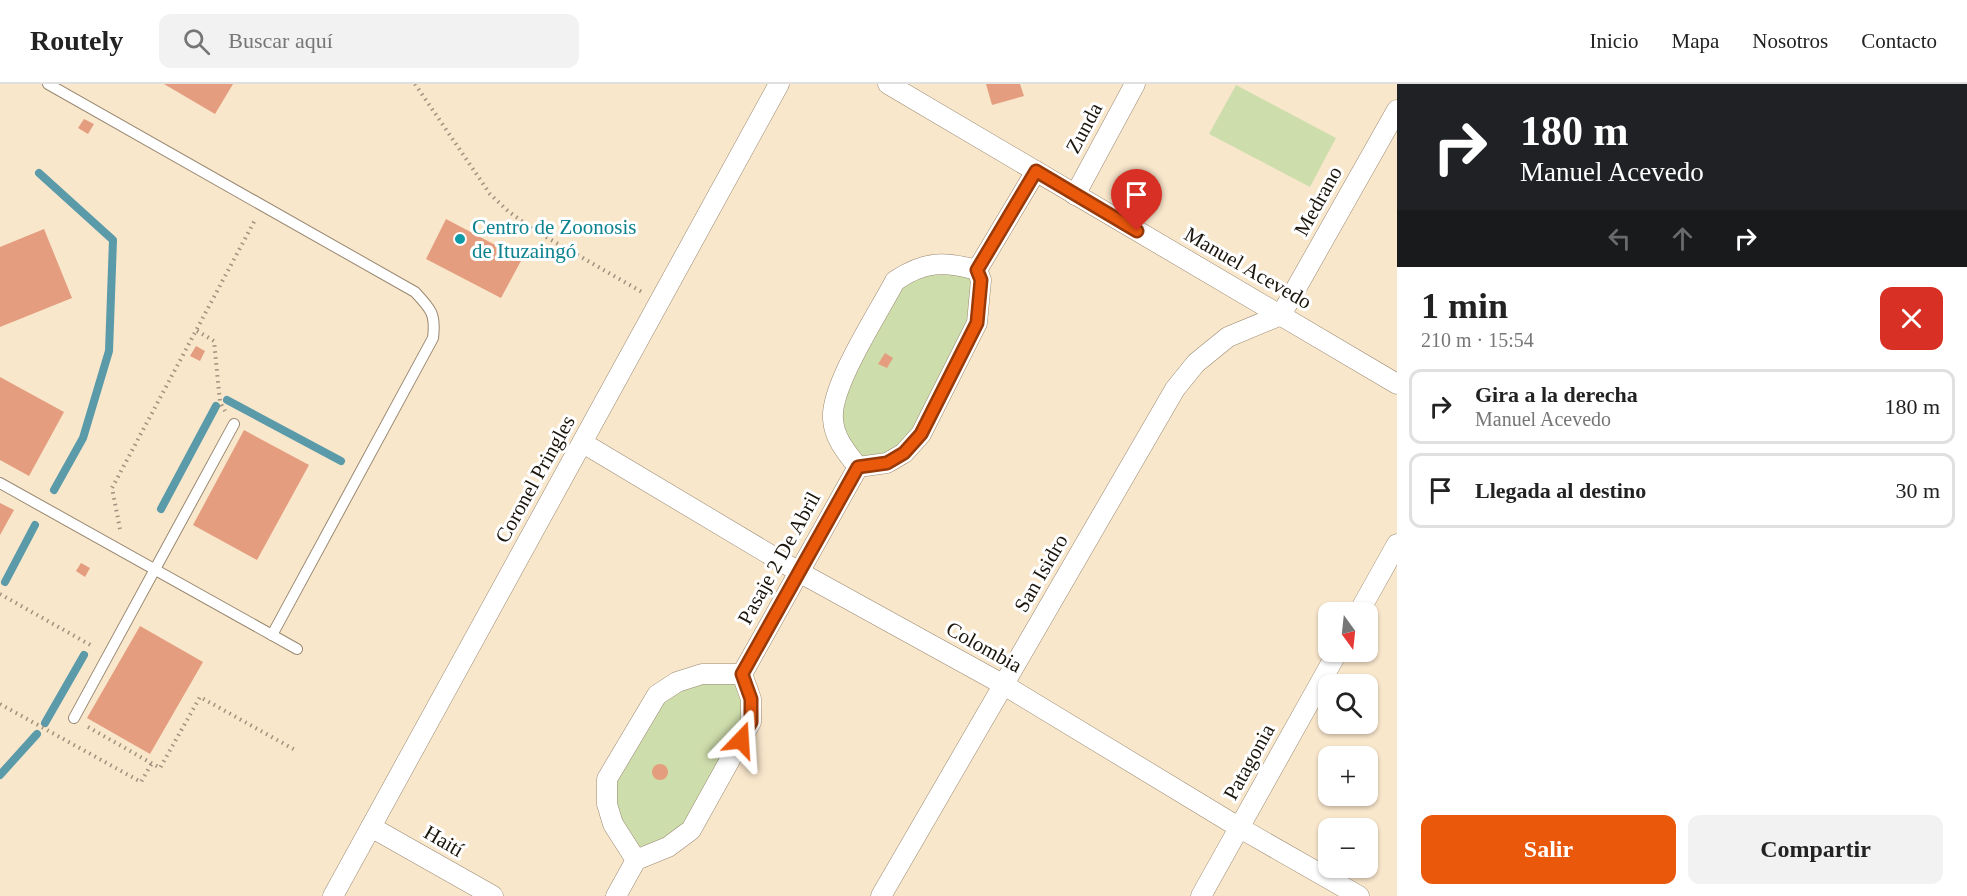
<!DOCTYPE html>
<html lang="es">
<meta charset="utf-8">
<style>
:root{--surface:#fff;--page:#f2f2f2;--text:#222;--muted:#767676;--line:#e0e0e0;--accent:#ea580c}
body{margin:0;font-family:"Times New Roman",serif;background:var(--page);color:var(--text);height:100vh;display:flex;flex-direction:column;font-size:22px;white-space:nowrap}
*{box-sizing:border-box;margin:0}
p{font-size:20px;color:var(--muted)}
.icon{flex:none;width:33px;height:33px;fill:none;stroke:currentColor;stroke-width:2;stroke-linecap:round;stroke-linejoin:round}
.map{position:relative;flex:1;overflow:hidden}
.details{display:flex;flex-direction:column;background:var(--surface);width:570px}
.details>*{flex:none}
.top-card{background:#202124;color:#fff;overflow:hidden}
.needle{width:39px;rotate:165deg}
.buttons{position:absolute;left:1318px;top:518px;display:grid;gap:12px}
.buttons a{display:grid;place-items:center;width:60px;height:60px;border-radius:12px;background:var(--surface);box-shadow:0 2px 4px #0004;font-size:30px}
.pin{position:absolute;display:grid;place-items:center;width:51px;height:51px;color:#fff;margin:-62px -26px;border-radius:50% 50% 50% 0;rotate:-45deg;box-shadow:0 0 6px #0007}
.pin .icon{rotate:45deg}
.me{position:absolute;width:66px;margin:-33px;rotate:20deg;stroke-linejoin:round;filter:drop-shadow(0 0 4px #0008)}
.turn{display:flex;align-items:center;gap:21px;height:126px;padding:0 24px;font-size:27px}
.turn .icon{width:78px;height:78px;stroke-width:2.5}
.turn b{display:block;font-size:42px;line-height:51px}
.lanes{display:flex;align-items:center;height:57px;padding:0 24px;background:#0003;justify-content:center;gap:30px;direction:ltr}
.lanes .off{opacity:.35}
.round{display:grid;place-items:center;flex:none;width:63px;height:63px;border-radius:12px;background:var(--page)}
.headline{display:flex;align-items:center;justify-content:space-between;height:102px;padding:0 24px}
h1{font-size:36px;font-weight:800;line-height:45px}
.primary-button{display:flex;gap:12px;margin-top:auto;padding:12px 24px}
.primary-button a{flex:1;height:69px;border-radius:12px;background:var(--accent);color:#fff;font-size:24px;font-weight:800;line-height:69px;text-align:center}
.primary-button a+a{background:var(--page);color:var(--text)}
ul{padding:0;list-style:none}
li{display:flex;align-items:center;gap:18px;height:75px;margin:0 12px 9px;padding:0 12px;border:3px solid var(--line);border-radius:12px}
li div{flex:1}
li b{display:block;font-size:22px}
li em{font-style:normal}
header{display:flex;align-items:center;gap:36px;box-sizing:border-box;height:84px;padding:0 30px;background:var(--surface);border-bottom:2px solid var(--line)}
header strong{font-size:28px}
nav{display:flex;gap:33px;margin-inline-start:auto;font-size:21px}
.search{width:420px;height:54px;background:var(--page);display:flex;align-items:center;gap:15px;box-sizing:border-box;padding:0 21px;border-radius:12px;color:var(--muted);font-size:22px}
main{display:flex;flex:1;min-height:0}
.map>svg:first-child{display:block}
.green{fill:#ceddac}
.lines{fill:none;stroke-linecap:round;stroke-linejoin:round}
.stream{stroke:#5a9aa9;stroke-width:8}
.building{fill:#e49d7e}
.service-casing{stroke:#998870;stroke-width:12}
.minor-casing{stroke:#998870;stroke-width:21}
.path{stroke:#9f927e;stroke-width:4;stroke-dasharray:1.5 4.5;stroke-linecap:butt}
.service{stroke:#fff;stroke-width:10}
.minor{stroke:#fff;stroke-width:20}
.route-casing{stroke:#983908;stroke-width:15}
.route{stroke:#ea580c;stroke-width:10}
.culture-dot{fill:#0f9aa8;stroke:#fff;stroke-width:2}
.labels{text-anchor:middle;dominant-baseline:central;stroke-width:6;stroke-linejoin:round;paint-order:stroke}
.street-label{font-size:21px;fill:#1b150c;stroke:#fff}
.culture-label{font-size:21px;fill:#0d838f;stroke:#fff;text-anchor:start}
</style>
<header>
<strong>Routely</strong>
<div class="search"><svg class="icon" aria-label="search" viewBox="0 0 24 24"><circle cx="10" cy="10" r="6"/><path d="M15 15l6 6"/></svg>Buscar aquí</div>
<nav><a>Inicio</a><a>Mapa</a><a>Nosotros</a><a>Contacto</a></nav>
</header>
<main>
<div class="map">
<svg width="1397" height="812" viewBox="0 0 1397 812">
<rect width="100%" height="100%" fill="#f9e7cc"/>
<g class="green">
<path d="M1236,1L1336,54L1310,103L1209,50Z"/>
<path d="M977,186L980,217L904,369L858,383L841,362L840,298L909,188Z"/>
<path d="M742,590L751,615L691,746L636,776L607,695L657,611Z"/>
</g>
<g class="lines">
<g class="stream">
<path d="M39,89L113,156L109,267L83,354L54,406"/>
<path d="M227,316L341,377"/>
<path d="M161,425L216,322"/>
<path d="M5,498L35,441"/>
<path d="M45,639L84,571"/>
<path d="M0,691L37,650"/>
</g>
</g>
<g class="building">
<path d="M164,0H233L215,30Z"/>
<path d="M986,0H1020L1024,12L992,21Z"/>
<path d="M84,35L94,40L88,50L78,44Z"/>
<path d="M446,135L522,175L501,214L426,175Z"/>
<path d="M44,145L72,214L0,243V163Z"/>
<path d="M196,262L205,267L200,277L190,272Z"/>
<path d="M885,269L893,274L887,284L878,280Z"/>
<path d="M0,293L64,328L29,392L0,376Z"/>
<path d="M244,346L309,381L257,476L193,441Z"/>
<path d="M0,419L14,426L0,451Z"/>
<path d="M81,479L90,484L85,493L76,487Z"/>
<path d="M140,542L203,578L150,670L87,634Z"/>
<circle cx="660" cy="688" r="8"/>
</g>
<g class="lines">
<g class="service-casing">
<g id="service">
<path d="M48,0L415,208C431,225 436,230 433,254L272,551"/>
<path d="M0,399L297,565"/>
<path d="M74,634L234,340"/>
</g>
</g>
<g class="minor-casing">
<g id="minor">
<path d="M888,0L1397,300"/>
<path d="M1075,111L1135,0"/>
<path d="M977,186L981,196L977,239L921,350L904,369L887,379L858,383C846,368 834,354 833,335C830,302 879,228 895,197C924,177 944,177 977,186L1036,87"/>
<path d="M1281,231L1397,26"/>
<path d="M583,359L799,488L1004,601L1240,744L1359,812"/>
<path d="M1359,528L1397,460"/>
<path d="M371,743L493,812"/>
<path d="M636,776L613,740L607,720V695L657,611L677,598L702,590H742"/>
<path d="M333,812L779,0"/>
<path d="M616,812L636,776L668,763L691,746L751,638V615L742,590L858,383"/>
<path d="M881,812L1175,305L1196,279L1228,253L1281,231"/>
<path d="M1201,812L1338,567"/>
</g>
</g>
<g class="path">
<path d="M415,0L490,110L508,127L534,146L642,208"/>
<path d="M197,247L214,257L220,318L225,327"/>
<path d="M120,445L112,404L255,136"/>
<path d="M0,510L94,563"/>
<path d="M0,620L141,698L152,679"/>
<path d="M88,643L160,684L200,613L297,667"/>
</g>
<use href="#service" class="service"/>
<use href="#minor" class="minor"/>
</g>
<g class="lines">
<g class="route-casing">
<path id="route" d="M741,656L751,638V615L742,590L858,383L887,379L904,369L921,350L977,239L981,196L977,186L1036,87L1137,147"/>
</g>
<use href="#route" class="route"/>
</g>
<circle class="culture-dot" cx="460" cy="155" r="6"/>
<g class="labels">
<g class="street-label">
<text transform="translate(1084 44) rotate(-62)">Zunda</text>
<text transform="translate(1318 117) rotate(-61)">Medrano</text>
<text transform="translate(1248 184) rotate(30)">Manuel Acevedo</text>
<text transform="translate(535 395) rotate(-61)">Coronel Pringles</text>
<text transform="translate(779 474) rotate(-61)">Pasaje 2 De Abril</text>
<text transform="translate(1041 489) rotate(-60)">San Isidro</text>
<text transform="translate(984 563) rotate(29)">Colombia</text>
<text transform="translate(1249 678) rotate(-61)">Patagonia</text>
<text transform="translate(444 757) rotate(30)">Haití</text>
</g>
<g class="culture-label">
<text x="472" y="143">Centro de Zoonosis<tspan x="472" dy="24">de Ituzaingó</tspan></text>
</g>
</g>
</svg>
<div class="buttons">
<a><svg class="needle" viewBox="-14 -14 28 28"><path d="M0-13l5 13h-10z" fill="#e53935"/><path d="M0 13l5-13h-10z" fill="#767676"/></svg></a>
<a><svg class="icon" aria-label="search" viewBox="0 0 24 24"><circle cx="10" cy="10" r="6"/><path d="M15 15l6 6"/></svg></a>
<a>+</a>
<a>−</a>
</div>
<div class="pin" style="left:1137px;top:147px;background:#d93025"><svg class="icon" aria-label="arrive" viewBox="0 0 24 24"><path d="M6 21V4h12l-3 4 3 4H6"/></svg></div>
<svg class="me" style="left:741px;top:656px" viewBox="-20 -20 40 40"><path d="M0-17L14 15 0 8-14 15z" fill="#ea580c" stroke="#fff" stroke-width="4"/></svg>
</div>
<section class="details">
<div class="top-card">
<div class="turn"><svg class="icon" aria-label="right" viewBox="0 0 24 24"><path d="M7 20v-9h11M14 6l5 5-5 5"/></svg><div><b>180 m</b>Manuel Acevedo</div></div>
<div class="lanes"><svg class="icon off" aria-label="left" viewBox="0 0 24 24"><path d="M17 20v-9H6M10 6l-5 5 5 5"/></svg><svg class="icon off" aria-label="ahead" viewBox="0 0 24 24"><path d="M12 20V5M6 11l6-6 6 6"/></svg><svg class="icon" aria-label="right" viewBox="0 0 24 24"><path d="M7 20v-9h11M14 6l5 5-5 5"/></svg></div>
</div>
<div class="headline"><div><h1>1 min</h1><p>210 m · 15:54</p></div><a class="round" style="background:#d93025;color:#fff"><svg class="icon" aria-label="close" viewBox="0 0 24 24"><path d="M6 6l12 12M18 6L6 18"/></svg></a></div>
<ul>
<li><svg class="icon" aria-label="right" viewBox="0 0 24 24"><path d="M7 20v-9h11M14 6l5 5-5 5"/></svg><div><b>Gira a la derecha</b><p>Manuel Acevedo</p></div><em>180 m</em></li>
<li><svg class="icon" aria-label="arrive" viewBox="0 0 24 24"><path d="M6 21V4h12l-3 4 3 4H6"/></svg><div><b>Llegada al destino</b></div><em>30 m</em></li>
</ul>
<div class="primary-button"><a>Salir</a><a>Compartir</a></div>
</section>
</main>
